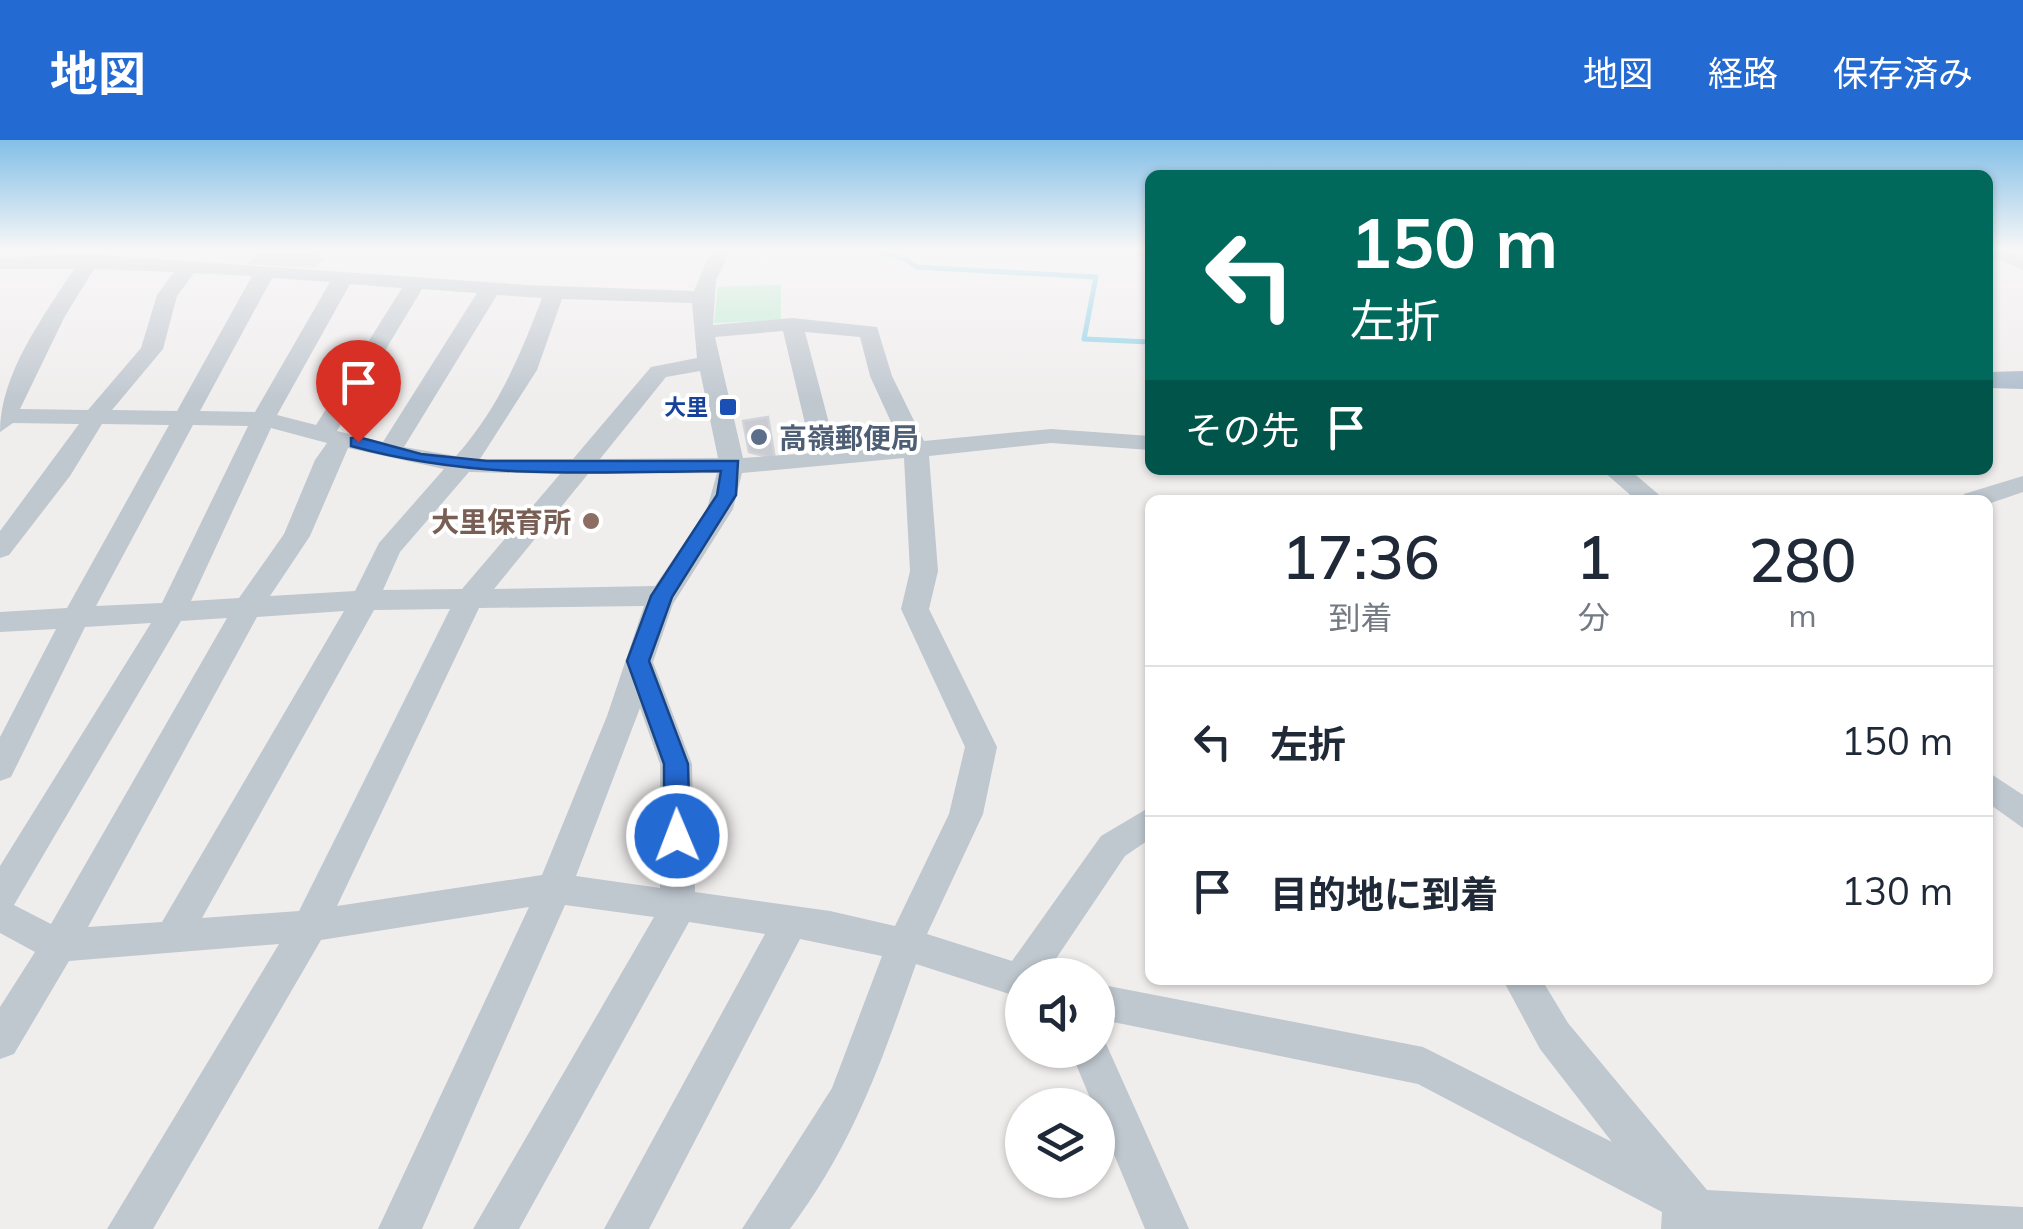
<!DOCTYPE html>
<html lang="ja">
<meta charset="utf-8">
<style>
:root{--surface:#fff;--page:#f2f2f3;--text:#1f2937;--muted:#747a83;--line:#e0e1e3;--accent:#246ad3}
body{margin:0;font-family:Mulish,"Noto Sans JP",sans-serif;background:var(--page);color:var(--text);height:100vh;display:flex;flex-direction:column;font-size:38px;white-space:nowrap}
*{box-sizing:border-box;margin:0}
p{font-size:32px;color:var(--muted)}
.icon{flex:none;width:55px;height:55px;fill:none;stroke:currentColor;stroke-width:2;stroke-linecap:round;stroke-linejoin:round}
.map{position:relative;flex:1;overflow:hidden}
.side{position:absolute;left:1145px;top:355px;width:848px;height:490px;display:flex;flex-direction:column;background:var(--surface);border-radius:15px;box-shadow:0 2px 8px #0004}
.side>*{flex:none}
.guide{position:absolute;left:1145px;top:30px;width:848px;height:305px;border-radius:15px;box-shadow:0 2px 8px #0004;background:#00695c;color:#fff;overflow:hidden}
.fabs{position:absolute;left:1005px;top:818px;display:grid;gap:20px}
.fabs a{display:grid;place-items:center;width:110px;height:110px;border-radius:50%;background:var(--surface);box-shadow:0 2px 8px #0004;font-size:50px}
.pin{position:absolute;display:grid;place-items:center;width:85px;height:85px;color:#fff;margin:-102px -42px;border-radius:50% 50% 50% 0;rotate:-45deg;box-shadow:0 0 10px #0007}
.pin .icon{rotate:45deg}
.me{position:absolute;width:110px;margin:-55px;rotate:359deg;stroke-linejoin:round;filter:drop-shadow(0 0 8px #0008)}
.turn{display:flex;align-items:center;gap:35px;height:210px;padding:0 40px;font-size:45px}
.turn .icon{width:130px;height:130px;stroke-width:2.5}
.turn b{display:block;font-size:70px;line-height:85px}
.then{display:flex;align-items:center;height:95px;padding:0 40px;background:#0003;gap:20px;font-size:38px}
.eta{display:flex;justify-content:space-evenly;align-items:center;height:170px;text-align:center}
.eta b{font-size:60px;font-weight:600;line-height:70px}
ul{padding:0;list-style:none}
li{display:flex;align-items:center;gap:30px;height:150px;padding:0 40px;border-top:2px solid var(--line)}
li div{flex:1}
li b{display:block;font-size:38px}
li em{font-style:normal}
header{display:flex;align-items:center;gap:60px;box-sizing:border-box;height:140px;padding:0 50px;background:var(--accent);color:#fff}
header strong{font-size:48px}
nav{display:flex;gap:55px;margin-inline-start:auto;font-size:35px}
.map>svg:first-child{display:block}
.green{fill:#bdebd1}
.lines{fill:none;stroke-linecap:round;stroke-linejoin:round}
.stream{stroke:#8dd0e6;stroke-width:5}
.building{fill:#caccd2;stroke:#d1d3d8;stroke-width:2.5}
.minor{fill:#bfc7cf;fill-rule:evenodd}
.major{fill:#aebccb;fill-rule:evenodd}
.route{fill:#246ad3;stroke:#174589;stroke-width:2.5}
.transit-dot{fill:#1a4fb4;stroke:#fff;stroke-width:4}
.service-dot{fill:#5c6f8a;stroke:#fff;stroke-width:4}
.education-dot{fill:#8d6e63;stroke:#fff;stroke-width:4}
.labels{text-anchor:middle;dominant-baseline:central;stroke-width:8;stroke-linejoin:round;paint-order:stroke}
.far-transit-label{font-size:22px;font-weight:bold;fill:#164399;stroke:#fff;text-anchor:end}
.service-label{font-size:28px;font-weight:bold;fill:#4e5e75;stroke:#fff;text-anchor:start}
.education-label{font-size:28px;font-weight:bold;fill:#785e54;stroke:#fff;text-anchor:end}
</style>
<header>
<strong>地図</strong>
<nav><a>地図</a><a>経路</a><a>保存済み</a></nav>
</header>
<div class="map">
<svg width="2023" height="1089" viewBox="0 0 2023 1089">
<rect width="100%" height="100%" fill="#f0eded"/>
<path class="green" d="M781,145V180L714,183L718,147Z"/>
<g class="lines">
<path class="stream" d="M872,110L906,119L916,127L1096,137L1084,199L1150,202"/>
</g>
<g class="building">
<path d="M287,110H322L314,117L323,119L315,127L250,123L261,111Z"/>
<path d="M768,277L775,319L749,312L743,281Z"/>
</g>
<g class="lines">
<g class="minor">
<path d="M711,110H731L716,140L713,185L792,178L877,187L892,236L924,301L1051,289L1150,296V310L1051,303L929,316L938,431L929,469L997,607L983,674L927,794L1012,821L1101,696L1150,667V699L1125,716L1045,835H1022V858L916,824C881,923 854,1003 790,1089H742L832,948L882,816L800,799L649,1089H604L765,794L689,782L519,1089H473L654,777L565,765L422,1089H378L529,767L321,800L153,1089H107L279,804L69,821L14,914L0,919V867L35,812L0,793V726L151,483L85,487L11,637L0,641V597L56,489L0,492V472L67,468L169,285L102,284L70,336L9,415L0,418V391L79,284L13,283L0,292C0,234 43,177 74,129H0V117L90,114L526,145L694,151ZM94,129L174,132L157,155L141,208L88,270L20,269L65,176ZM194,133L252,136L177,271L112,270L163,209L177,156ZM272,138L330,142L255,272L200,271ZM350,144L402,148L316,285L277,275ZM422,149L477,153L383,302L337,291ZM497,155L542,158C520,216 498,269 456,316L404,307ZM562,159L692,163L697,218L651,227L573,319H480L537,230ZM783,191L812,313L743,318L715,197ZM805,192L860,197L870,236L901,304L836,310ZM700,231L718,318L600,319L666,237ZM193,285L248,286L162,463L96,466ZM271,288L327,303L315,320L284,394L239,458L191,461ZM348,308L444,329L379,403L355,451L270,456L310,396ZM904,318L910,431L901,469L965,607L949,674L895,786L830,771L695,752L692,624L653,522L673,464L733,369L742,333ZM469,332L560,334L462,449L383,450L400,412ZM717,333L707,369L655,446L494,449L588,334ZM644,466L607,576L542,735L337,766L479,468ZM450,469L299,771L202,778L374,470ZM344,471L162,782L88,787L257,477ZM227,478L51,784L14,765L181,481ZM640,568L660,624V748L576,736Z"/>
<path d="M1988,110H2009L2023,117V130L1988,115Z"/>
<path d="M1602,330H1630L1665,360H1636Z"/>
<path d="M2023,336V352L1988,364V360H1960L1964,354Z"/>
<path d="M1988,632L2023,655V688L1988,663Z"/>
<path d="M1503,840H1542L1568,883L1707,1050L2023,1067V1089H1661L1662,1072L1418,944L1098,879V844L1423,907L1612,1002L1540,909Z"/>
<path d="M1098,895L1103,897L1189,1089H1145L1098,976V965H1093L1070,910H1098Z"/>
</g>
<g class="major">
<path d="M1130,110H1150V118L1133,115Z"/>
<path d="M2023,231V249L1988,248V232Z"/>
</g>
</g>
<linearGradient id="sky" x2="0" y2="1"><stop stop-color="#83bfe7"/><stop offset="0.42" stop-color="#f8f7f7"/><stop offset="1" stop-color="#f8f7f7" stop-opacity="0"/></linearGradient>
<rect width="2023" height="262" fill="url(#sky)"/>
<path class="route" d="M358,297L421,314L487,321H738L736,355L672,457L649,521L688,624L690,696L686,704L677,707L664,696V624L627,521L651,456L717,355L721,331C590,332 479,341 351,306V298Z"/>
<rect class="transit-dot" x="718" y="257" width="20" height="20" rx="5"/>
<circle class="service-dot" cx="759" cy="297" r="10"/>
<circle class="education-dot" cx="591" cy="381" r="10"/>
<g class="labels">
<g class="far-transit-label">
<text x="708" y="267">大里</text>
</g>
<g class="service-label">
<text x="779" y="297">高嶺郵便局</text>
</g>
<g class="education-label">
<text x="571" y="381">大里保育所</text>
</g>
</g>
</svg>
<div class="fabs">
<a><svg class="icon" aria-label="sound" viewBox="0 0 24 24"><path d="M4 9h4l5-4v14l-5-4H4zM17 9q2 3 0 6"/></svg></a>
<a><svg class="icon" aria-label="layers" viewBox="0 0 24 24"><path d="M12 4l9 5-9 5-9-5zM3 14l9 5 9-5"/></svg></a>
</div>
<div class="pin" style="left:358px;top:302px;background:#d93025"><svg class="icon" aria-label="arrive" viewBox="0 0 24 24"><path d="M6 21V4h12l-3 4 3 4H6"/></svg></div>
<svg class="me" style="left:677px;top:696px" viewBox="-20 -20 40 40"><circle r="17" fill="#246ad3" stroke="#fff" stroke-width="3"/><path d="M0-11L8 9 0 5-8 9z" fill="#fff"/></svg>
<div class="guide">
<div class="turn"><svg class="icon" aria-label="left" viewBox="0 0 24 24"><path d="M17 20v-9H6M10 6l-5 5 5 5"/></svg><div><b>150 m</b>左折</div></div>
<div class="then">その先<svg class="icon" aria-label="arrive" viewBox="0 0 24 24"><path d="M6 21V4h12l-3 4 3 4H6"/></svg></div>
</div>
<section class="side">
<div class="eta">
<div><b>17:36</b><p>到着</p></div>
<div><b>1</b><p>分</p></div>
<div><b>280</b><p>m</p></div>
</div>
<ul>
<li><svg class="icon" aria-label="left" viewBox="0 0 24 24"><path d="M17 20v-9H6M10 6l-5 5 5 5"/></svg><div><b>左折</b></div><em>150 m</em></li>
<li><svg class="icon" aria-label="arrive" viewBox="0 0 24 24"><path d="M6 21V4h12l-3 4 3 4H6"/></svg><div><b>目的地に到着</b></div><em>130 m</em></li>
</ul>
</section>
</div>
